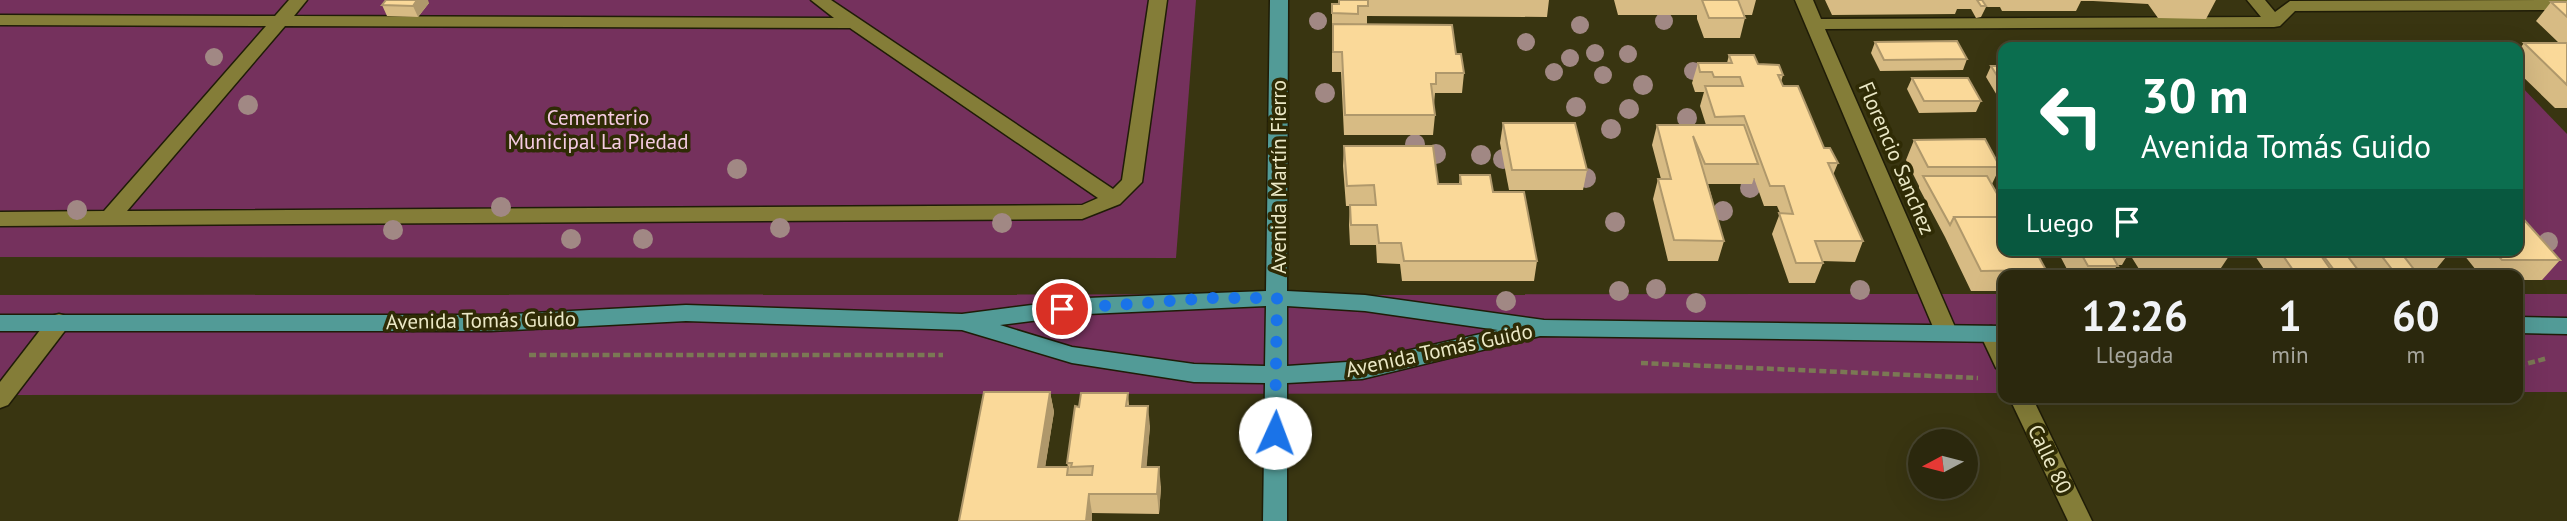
<!DOCTYPE html>
<html lang="es">
<meta charset="utf-8">
<style>
:root{--surface:#2b280d;--page:#333016;--text:#f1f3f6;--muted:#a6a69d;--line:#47442e}
body{margin:0;font-family:"PT Sans",sans-serif;background:var(--page);color:var(--text);height:100vh;display:flex;flex-direction:column;font-size:26px;white-space:nowrap}
*{box-sizing:border-box;margin:0}
p{font-size:23px;color:var(--muted)}
.icon{flex:none;width:38px;height:38px;fill:none;stroke:currentColor;stroke-width:2;stroke-linecap:round;stroke-linejoin:round}
.map{position:relative;flex:1;overflow:hidden}
.panel{position:absolute;left:1998px;top:270px;width:525px;height:133px;display:flex;flex-direction:column;background:var(--surface);border-radius:14px;box-shadow:0 7px 28px #0002,0 0 0 2px var(--line)}
.panel>*{flex:none}
.hud{position:absolute;left:1998px;top:42px;width:525px;height:214px;border-radius:14px;box-shadow:0 7px 28px #0002,0 0 0 2px var(--line);background:#0b6e4f;color:#fff;overflow:hidden}
.needle{width:46px;rotate:263deg}
.tools{position:absolute;left:1908px;top:429px;display:grid;gap:14px}
.tools a{display:grid;place-items:center;width:70px;height:70px;border-radius:50%;background:var(--surface);box-shadow:0 7px 28px #0002,0 0 0 2px var(--line);font-size:35px}
.pin{position:absolute;display:grid;place-items:center;width:60px;height:60px;color:#fff;margin:-30px;border:4px solid #fff;border-radius:50%;box-shadow:0 2px 7px #0007}
.me{position:absolute;width:77px;margin:-38px;rotate:2deg;stroke-linejoin:round;filter:drop-shadow(0 0 5px #0008)}
.turn{display:flex;align-items:center;gap:24px;height:147px;padding:0 28px;font-size:32px}
.turn .icon{width:91px;height:91px;stroke-width:2.5}
.turn b{display:block;font-size:49px;line-height:60px}
.then{display:flex;align-items:center;height:66px;padding:0 28px;background:#0003;gap:14px;font-size:26px}
.eta{display:flex;justify-content:space-evenly;align-items:center;height:119px;text-align:center}
.eta b{font-size:42px;font-weight:800;line-height:49px}
.map>svg:first-child{display:block}
.green{fill:#75315d}
.lines{fill:none;stroke-linecap:round;stroke-linejoin:round}
.minor-casing{stroke:#1f1c07;stroke-width:3}
.major-casing{stroke:#1f1c07;stroke-width:3}
.path{stroke:#7b7854;stroke-width:4.5;stroke-dasharray:7 3.5;stroke-linecap:butt}
.minor{fill:#847d38;fill-rule:evenodd}
.major{fill:#529b97;fill-rule:evenodd}
.tree{fill:#a18884}
.wall{fill:#d7bb84}
.shaded-wall{fill:#af986b}
.building{fill:#fad999;stroke:#af986b;stroke-width:2}
.route{stroke:#1a73e8;stroke-width:12;stroke-dasharray:0 21.6}
.labels{text-anchor:middle;dominant-baseline:central;stroke-width:7;stroke-linejoin:round;paint-order:stroke}
.park-label{font-size:21px;fill:#f6cce3;stroke:#2f2b05}
.street-label{font-size:21px;fill:#ebe8c6;stroke:#2f2b05}
</style>
<div class="map">
<svg width="2567" height="521" viewBox="0 0 2567 521">
<rect width="100%" height="100%" fill="#393511"/>
<g class="green">
<path d="M0,0H1196L1176,258L0,257Z"/>
<path d="M2518,83L2567,134V280H2518Z"/>
<path d="M2004,294V393L0,395V295Z"/>
<rect x="2518" y="294" width="49" height="98"/>
</g>
<g class="lines">
<g class="minor-casing">
<g id="minor">
<path d="M289,0H307L294,16L834,18L811,0H831L1113,189L1122,180L1149,0H1167L1142,182L1120,204L1082,219L0,226V212L104,211L266,26L0,25V15L275,16ZM285,26L850,28L1098,198L1082,205L127,211Z"/>
<path d="M1795,0H1813L1821,19L2261,17L2247,0H2265L2275,12L2290,1L2567,0V10L2295,11L2280,26L2274,27L1825,29L1958,334L1955,340H1939L1936,334Z"/>
<path d="M59,314L67,316L70,322L67,328L8,405L0,408V382L51,316Z"/>
<path d="M1991,326L1999,328L2004,338V370L1996,368L1980,334L1983,328Z"/>
<path d="M2009,397H2032L2092,521H2068Z"/>
</g>
</g>
<g class="major-casing">
<g id="major">
<path d="M1270,0H1288L1287,291L1365,295L1544,320L2004,326V342L1540,336L1362,379L1287,383V521H1263L1265,383L1194,382L1072,363L962,330L686,321L491,331H0V315H491L686,305L962,314L1087,298L1266,291ZM1266,306L1265,366L1194,364L1072,347L1000,325L1087,314ZM1287,306L1365,311L1498,330L1362,361L1287,366Z"/>
<path d="M2518,317L2567,318V334L2518,333Z"/>
</g>
</g>
<g class="path">
<path d="M529,355H943"/>
<path d="M1641,363L1978,378"/>
<path d="M2518,366L2548,358"/>
</g>
<use href="#minor" class="minor"/>
<use href="#major" class="major"/>
</g>
<g class="tree">
<circle cx="1318" cy="21" r="9"/>
<circle cx="1664" cy="21" r="9"/>
<circle cx="1580" cy="25" r="9"/>
<circle cx="1526" cy="42" r="9"/>
<circle cx="1595" cy="53" r="9"/>
<circle cx="1628" cy="54" r="9"/>
<circle cx="214" cy="57" r="9"/>
<circle cx="1570" cy="58" r="9"/>
<circle cx="1693" cy="71" r="9"/>
<circle cx="1554" cy="72" r="9"/>
<circle cx="1603" cy="75" r="9"/>
<circle cx="1643" cy="85" r="10"/>
<circle cx="1325" cy="93" r="10"/>
<circle cx="248" cy="105" r="10"/>
<circle cx="1576" cy="107" r="10"/>
<circle cx="1629" cy="109" r="10"/>
<circle cx="1687" cy="118" r="10"/>
<circle cx="1611" cy="129" r="10"/>
<circle cx="1415" cy="144" r="10"/>
<circle cx="1436" cy="154" r="10"/>
<circle cx="1481" cy="155" r="10"/>
<circle cx="1503" cy="159" r="10"/>
<circle cx="737" cy="169" r="10"/>
<circle cx="1586" cy="178" r="10"/>
<circle cx="1750" cy="188" r="10"/>
<circle cx="501" cy="207" r="10"/>
<circle cx="77" cy="210" r="10"/>
<circle cx="1723" cy="211" r="10"/>
<circle cx="1615" cy="222" r="10"/>
<circle cx="1002" cy="223" r="10"/>
<circle cx="780" cy="228" r="10"/>
<circle cx="393" cy="230" r="10"/>
<circle cx="571" cy="239" r="10"/>
<circle cx="643" cy="239" r="10"/>
<circle cx="2548" cy="242" r="10"/>
<circle cx="1656" cy="289" r="10"/>
<circle cx="1860" cy="290" r="10"/>
<circle cx="1619" cy="291" r="10"/>
<circle cx="1506" cy="301" r="10"/>
<circle cx="1696" cy="303" r="10"/>
</g>
<g class="wall">
<path d="M1338,0H1549L1547,17L1367,16V24L1456,54L1464,73L1462,93H1435L1434,104H1433L1435,115L1433,135H1344L1341,72H1332V4H1338Z"/>
<path d="M1614,0H1756L1752,15H1744L1745,18L1740,38H1704L1697,19V15H1618Z"/>
<path d="M1825,0H2216L2206,19L2158,18L2148,4L2093,1H2081L2076,11H2002L2000,7H1986L1981,17L1976,18L1971,9H1957L1955,14L1832,15Z"/>
<path d="M2551,2H2567V108H2555L2518,72V51L2524,43H2559L2536,21Z"/>
<path d="M429,3L418,17L387,16L382,5Z"/>
<path d="M1875,42L1967,59L1963,70L1880,71L1871,53Z"/>
<path d="M1729,55L1758,64L1783,75L1781,82L1783,86L1824,148L1838,163L1833,175L1863,241L1855,262L1822,261L1823,263L1815,283H1789L1772,234L1780,213L1777,206H1764L1754,178L1752,184H1708L1724,241L1718,261H1668L1653,199L1658,179H1661L1652,145L1657,125H1706L1700,106L1704,92H1695L1692,83L1698,63H1727Z"/>
<path d="M1991,66H2004V107L1986,77Z"/>
<path d="M1912,78L1981,101L1976,112L1919,113L1907,89Z"/>
<path d="M1503,123L1587,170L1583,190H1509L1500,143Z"/>
<path d="M1914,140L2000,167L1992,184L2004,250L2046,270L2044,275H2004V291H1971L1945,237L1919,188V186L1906,160Z"/>
<path d="M1344,146L1438,184H1459L1460,175L1493,192L1537,261L1534,281H1402L1400,264L1377,263L1376,245H1350L1349,225L1350,206H1346L1343,166Z"/>
<path d="M2057,250H2233L2221,268L2139,269L2129,253L2122,265H2117L2112,275H2070Z"/>
<path d="M2251,250H2440L2446,257L2437,268H2414L2416,272L2414,275H2365L2361,270H2358L2361,274V275H2268Z"/>
<path d="M2460,250H2518L2560,260L2542,280H2518V275H2480Z"/>
<path d="M1050,392L1054,412L1045,467H1068L1067,463L1079,407L1128,393L1129,406L1150,426L1146,467L1161,487L1159,514L1092,513V521H959Z"/>
</g>
<g class="shaded-wall">
<path d="M417,0H428L429,3L418,17L413,6Z"/>
<path d="M1050,392L1054,412L1042,487L1038,467Z"/>
<path d="M1148,406L1150,426L1145,487L1142,467Z"/>
<path d="M1159,467L1161,487L1159,514L1157,494Z"/>
<path d="M1089,494L1092,513V521H1086Z"/>
</g>
<g class="building">
<path d="M386,0H417L413,6L382,5Z"/>
<path d="M1339,0H1368V6H1358V14L1332,13V4H1339Z"/>
<path d="M1702,0H1738L1745,18H1709Z"/>
<path d="M1977,0H1982L1986,6H1981Z"/>
<path d="M2551,2H2567V17Z"/>
<path d="M1333,24L1452,25L1456,54H1461L1464,73H1436V84H1431L1435,115H1345L1342,52H1333Z"/>
<path d="M1957,41L1967,59L1884,60L1875,42Z"/>
<path d="M2524,43H2567V85Z"/>
<path d="M1729,55H1754L1758,64L1779,65L1783,75H1778L1783,86H1798L1824,148H1830L1838,163H1828L1863,241H1815L1823,263H1796L1779,213L1793,214L1784,186H1770L1744,116L1715,117L1705,86H1743L1740,77H1714L1712,72H1700L1698,63H1732Z"/>
<path d="M1991,66H2004V87Z"/>
<path d="M1912,78H1968L1981,101H1924Z"/>
<path d="M1503,123H1575L1587,170H1512Z"/>
<path d="M1657,125H1744L1758,164H1705L1693,136L1724,241L1674,240L1658,179H1671Z"/>
<path d="M1985,139L2000,167H1928L1914,140Z"/>
<path d="M1344,146H1433L1438,184H1461L1460,175H1490L1493,192H1524L1537,261H1404L1401,243H1379L1377,225H1351L1350,205H1376L1374,185L1347,186Z"/>
<path d="M1923,176H1987L2004,206V217H1954L1950,225Z"/>
<path d="M2518,213L2560,260H2502L2493,250H2518Z"/>
<path d="M1954,217H2004V250H2035L2046,270L1981,271Z"/>
<path d="M2079,250H2109L2118,266H2088Z"/>
<path d="M2279,250H2317L2331,270H2293Z"/>
<path d="M2319,250H2343L2361,274H2337Z"/>
<path d="M2377,250H2399L2416,272H2394Z"/>
<path d="M2399,250H2440L2446,257H2405Z"/>
<path d="M984,392H1050L1038,467H1068L1067,475H1092L1093,466L1071,467L1072,463H1067L1075,406L1079,407L1081,393H1128L1126,406H1148L1142,467H1159L1157,494H1089L1086,521H959Z"/>
</g>
<g class="lines">
<path class="route" d="M1062,309L1212,298H1277L1275,433"/>
</g>
<g class="labels">
<g class="park-label">
<text x="598" y="117">Cementerio<tspan x="598" dy="24">Municipal La Piedad</tspan></text>
</g>
<g class="street-label">
<text transform="translate(1897 158) rotate(67)">Florencio Sanchez</text>
<text transform="translate(1278 177) rotate(-90)">Avenida Martín Fierro</text>
<text transform="translate(481 320) rotate(-1)">Avenida Tomás Guido</text>
<text transform="translate(1439 350) rotate(-12)">Avenida Tomás Guido</text>
<text transform="translate(2050 459) rotate(64)">Calle 80</text>
</g>
</g>
</svg>
<div class="tools">
<a><svg class="needle" viewBox="-14 -14 28 28"><path d="M0-13l5 13h-10z" fill="#e53935"/><path d="M0 13l5-13h-10z" fill="#a6a69d"/></svg></a>
</div>
<div class="pin" style="left:1062px;top:309px;background:#d93025"><svg class="icon" aria-label="arrive" viewBox="0 0 24 24"><path d="M6 21V4h12l-3 4 3 4H6"/></svg></div>
<svg class="me" style="left:1275px;top:433px" viewBox="-20 -20 40 40"><circle r="19" fill="#fff"/><path d="M0-13L10 11 0 6-10 11z" fill="#1a73e8"/></svg>
<div class="hud">
<div class="turn"><svg class="icon" aria-label="left" viewBox="0 0 24 24"><path d="M17 20v-9H6M10 6l-5 5 5 5"/></svg><div><b>30 m</b>Avenida Tomás Guido</div></div>
<div class="then">Luego<svg class="icon" aria-label="arrive" viewBox="0 0 24 24"><path d="M6 21V4h12l-3 4 3 4H6"/></svg></div>
</div>
<section class="panel">
<div class="eta">
<div><b>12:26</b><p>Llegada</p></div>
<div><b>1</b><p>min</p></div>
<div><b>60</b><p>m</p></div>
</div>
</section>
</div>
